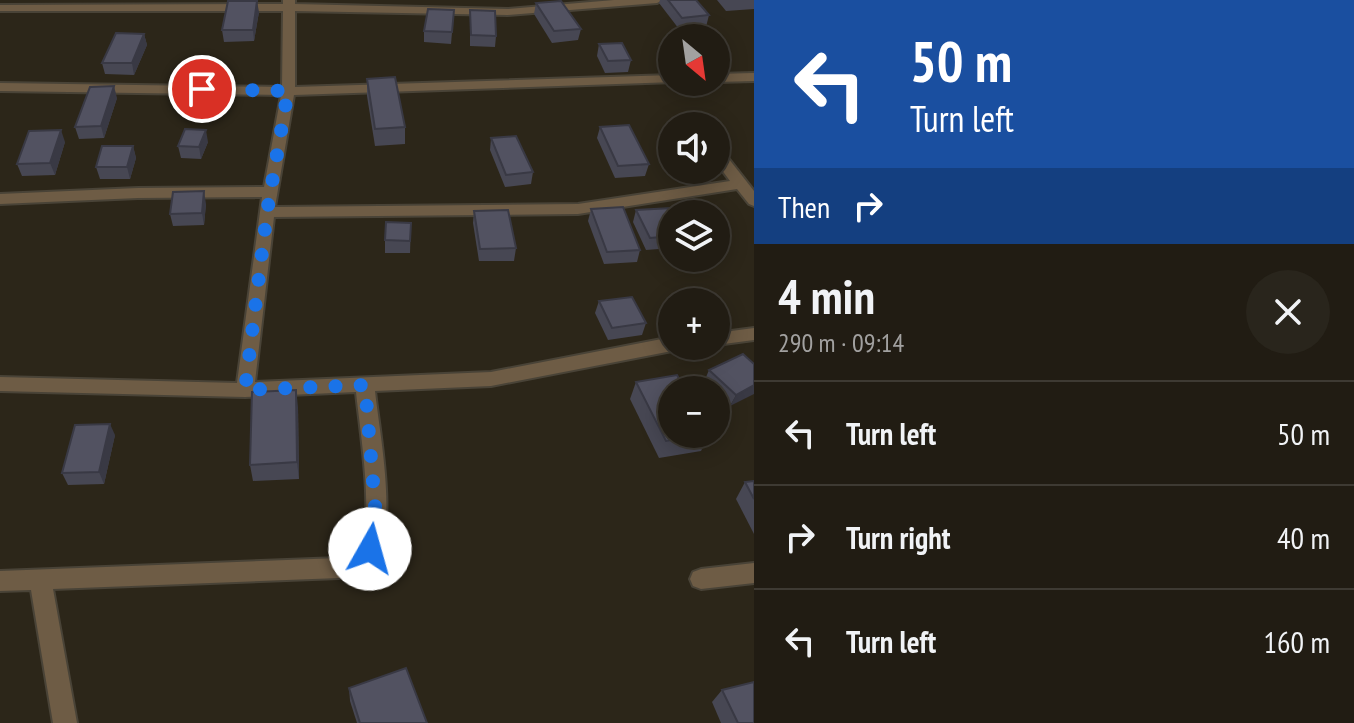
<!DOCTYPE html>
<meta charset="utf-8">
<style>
:root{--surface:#211c13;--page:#29251c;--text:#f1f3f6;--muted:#a2a1a0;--line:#3e3a33}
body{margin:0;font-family:"PT Sans Narrow",sans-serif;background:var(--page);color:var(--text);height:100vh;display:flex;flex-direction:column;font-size:30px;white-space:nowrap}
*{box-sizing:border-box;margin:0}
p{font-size:26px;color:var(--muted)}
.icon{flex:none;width:44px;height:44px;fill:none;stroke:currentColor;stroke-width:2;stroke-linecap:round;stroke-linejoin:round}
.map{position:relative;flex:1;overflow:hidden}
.drawer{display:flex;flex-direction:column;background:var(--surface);width:600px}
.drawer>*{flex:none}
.hud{background:#1a4fa0;color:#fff;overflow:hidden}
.needle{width:52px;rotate:151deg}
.buttons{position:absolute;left:658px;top:24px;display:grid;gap:16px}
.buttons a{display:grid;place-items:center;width:72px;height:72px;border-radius:50%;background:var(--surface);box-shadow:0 4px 20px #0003,0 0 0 2px var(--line);font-size:40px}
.pin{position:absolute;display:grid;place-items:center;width:68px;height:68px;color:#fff;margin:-34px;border:4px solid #fff;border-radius:50%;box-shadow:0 2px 8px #0007}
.me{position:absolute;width:88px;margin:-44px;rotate:7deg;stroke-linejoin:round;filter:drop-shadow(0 0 6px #0008)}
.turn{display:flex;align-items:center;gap:28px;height:168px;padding:0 24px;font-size:36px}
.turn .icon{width:104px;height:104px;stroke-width:2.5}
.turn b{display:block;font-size:56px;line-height:68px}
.then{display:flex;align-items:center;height:76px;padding:0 24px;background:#0003;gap:16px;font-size:30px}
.round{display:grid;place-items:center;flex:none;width:84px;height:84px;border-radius:42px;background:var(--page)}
.overview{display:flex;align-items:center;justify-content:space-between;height:136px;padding:0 24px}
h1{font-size:48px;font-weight:600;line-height:60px}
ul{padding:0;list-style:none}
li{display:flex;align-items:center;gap:24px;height:104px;padding:0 24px;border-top:2px solid var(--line)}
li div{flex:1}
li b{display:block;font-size:30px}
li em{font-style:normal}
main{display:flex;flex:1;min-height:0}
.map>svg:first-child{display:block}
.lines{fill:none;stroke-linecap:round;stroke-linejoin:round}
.street-casing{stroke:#494337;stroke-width:4}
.street{fill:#6e5c45;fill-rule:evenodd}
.wall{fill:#474753}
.shaded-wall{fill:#393944}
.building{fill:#525261;stroke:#393944;stroke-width:2}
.route{stroke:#1a73e8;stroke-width:14;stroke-dasharray:0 25.2}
</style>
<main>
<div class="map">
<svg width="754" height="723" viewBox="0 0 754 723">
<rect width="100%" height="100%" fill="#2c2619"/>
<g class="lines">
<g class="street-casing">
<g id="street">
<path d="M283,0H295V4L508,9L614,0H663L657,3L508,15L295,11V87L672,75V82H675L294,95L275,207L578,204L730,181L716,162V148L721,149L754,191V206L749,204L737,189L578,214L274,217L255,382L491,372L672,337V346H680L672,351L491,386L375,391C379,430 398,525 376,557C368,569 352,573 339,578L53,589L77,723H53L31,590L0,591V571L339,558C346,555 356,551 360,544C375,520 359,423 356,392L245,397L0,391V377L237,383L262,197L138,198L0,204V194L138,188L264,187L281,95L0,91V83L282,87L283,11H0V5L283,4Z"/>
<path d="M754,73V81L716,82V74Z"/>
<path d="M754,328V340L716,345V333Z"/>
<path d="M754,563V583L701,589L693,586L690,579L693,572L701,569Z"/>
</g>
</g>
<use href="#street" class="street"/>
</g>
<g class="wall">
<path d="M660,0H696L709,15L706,27L679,29L659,3Z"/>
<path d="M717,0H754V9L726,11Z"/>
<path d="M536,3L581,29L578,40L552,43L534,14Z"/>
<path d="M454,10L451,44L424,42V31Z"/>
<path d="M470,10L496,36L495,47L470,46Z"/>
<path d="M259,12L254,41L224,42L222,30Z"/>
<path d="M144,34L147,45L134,75L105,74L102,63Z"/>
<path d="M599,44L631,60L628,72L605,73L597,56Z"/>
<path d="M367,79L405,127V144L375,146L367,96Z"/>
<path d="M117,98L104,138L79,139L75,127Z"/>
<path d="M600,127L649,164L645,176L615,178L597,138Z"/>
<path d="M491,138L533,172L531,184L505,187L490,150Z"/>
<path d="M65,142L55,175L22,176L17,164Z"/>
<path d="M208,142L201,159L181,158L178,146Z"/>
<path d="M133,146L136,158L130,179H100L96,167Z"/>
<path d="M206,204L204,225L173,226L170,214Z"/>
<path d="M591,209L640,250L637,262L604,264L588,221Z"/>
<path d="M636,210L672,214V248L646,250L633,222Z"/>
<path d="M474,211L516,248L514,261H479L473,223Z"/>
<path d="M411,223L410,253H385V240Z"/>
<path d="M599,301L646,323L642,335L608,340L595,313Z"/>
<path d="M754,364L730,406L716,393V390H713L704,382L709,370Z"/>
<path d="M636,382L709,434L701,451L659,458L630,399Z"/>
<path d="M298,407L299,479L253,481L250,465Z"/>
<path d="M115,435L104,484L68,485L62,473Z"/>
<path d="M754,481V534L736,499L745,482Z"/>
<path d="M349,688L427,723H357L350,701Z"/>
<path d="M722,690L754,723H721L712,702Z"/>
</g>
<g class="shaded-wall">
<path d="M257,1L259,12L254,41L253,30Z"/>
<path d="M144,34L147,45L134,75L132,63Z"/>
<path d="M114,86L117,98L104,138L101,126Z"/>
<path d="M61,130L65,142L55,175L50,163Z"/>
<path d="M206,130L208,142L201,159L199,147Z"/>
<path d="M133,146L136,158L130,179L127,167Z"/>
<path d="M204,191L206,204L204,225L202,213Z"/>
<path d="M754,385V394L730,406L736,395Z"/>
<path d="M296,390L298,407L299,479L297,462Z"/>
<path d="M110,424L115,435L104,484L99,472Z"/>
</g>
<g class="building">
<path d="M668,0H696L709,15L682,18Z"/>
<path d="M228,1H257L253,30H222Z"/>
<path d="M561,1L581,29L554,31L536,3Z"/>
<path d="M428,9L454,10L452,32L424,31Z"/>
<path d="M470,10L495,11L496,36L471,35Z"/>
<path d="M116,33L144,34L132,63H102Z"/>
<path d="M622,43L631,60L608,61L599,44Z"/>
<path d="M395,77L405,127L375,129L367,79Z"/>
<path d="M114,86L101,126L75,127L90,87Z"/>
<path d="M629,125L649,164L618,166L600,127Z"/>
<path d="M185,129L206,130L199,147L178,146Z"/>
<path d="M61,130L50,163L17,164L29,131Z"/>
<path d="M516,136L533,172L506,175L491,138Z"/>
<path d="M102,146H133L127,167H96Z"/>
<path d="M204,191L202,213L170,214L173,192Z"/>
<path d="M623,207L640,250L607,252L591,209Z"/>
<path d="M672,208L675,214H672V236L650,238L636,210Z"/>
<path d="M508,210L516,248L480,249L474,211Z"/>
<path d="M386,222L411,223L410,241L385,240Z"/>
<path d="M632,297L646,323L612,328L599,301Z"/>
<path d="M743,354L754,364V385L736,395L709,370Z"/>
<path d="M677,375L685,390H672V434H709L666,441L636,382Z"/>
<path d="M296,390L297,462L250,465L252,392Z"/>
<path d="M110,424L99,472L62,473L75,425Z"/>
<path d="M754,481V499L745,482Z"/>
<path d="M406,668L427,723H360L349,688Z"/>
<path d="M754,682V723H738L722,690Z"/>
</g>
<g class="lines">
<path class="route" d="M202,89L288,91L267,212L245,390L365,385L376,518L370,549"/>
</g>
</svg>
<div class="buttons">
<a><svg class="needle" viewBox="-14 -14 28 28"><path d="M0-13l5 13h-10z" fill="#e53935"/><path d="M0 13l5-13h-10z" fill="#a2a1a0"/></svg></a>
<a><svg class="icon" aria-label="sound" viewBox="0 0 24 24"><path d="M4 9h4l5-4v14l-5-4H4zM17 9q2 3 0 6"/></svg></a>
<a><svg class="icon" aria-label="layers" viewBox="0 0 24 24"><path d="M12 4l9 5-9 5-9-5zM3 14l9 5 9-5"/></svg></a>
<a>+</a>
<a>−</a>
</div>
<div class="pin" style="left:202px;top:89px;background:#d93025"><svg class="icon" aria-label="arrive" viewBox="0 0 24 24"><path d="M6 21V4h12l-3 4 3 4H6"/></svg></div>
<svg class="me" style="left:370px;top:549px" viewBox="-20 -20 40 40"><circle r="19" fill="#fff"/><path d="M0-13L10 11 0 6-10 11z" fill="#1a73e8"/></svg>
</div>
<section class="drawer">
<div class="hud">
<div class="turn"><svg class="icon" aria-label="left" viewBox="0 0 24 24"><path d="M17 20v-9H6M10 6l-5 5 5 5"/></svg><div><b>50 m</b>Turn left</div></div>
<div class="then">Then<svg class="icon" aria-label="right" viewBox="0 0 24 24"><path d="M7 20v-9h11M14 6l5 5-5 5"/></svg></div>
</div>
<div class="overview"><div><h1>4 min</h1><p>290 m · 09:14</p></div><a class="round"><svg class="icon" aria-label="close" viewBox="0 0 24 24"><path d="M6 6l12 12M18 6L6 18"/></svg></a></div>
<ul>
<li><svg class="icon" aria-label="left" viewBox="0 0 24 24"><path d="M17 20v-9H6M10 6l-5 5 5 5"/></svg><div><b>Turn left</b></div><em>50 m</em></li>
<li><svg class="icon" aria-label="right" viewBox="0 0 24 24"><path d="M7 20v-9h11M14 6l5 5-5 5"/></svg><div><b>Turn right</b></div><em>40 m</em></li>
<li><svg class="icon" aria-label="left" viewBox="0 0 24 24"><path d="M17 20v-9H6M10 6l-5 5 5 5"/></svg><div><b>Turn left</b></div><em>160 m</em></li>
</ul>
</section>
</main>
